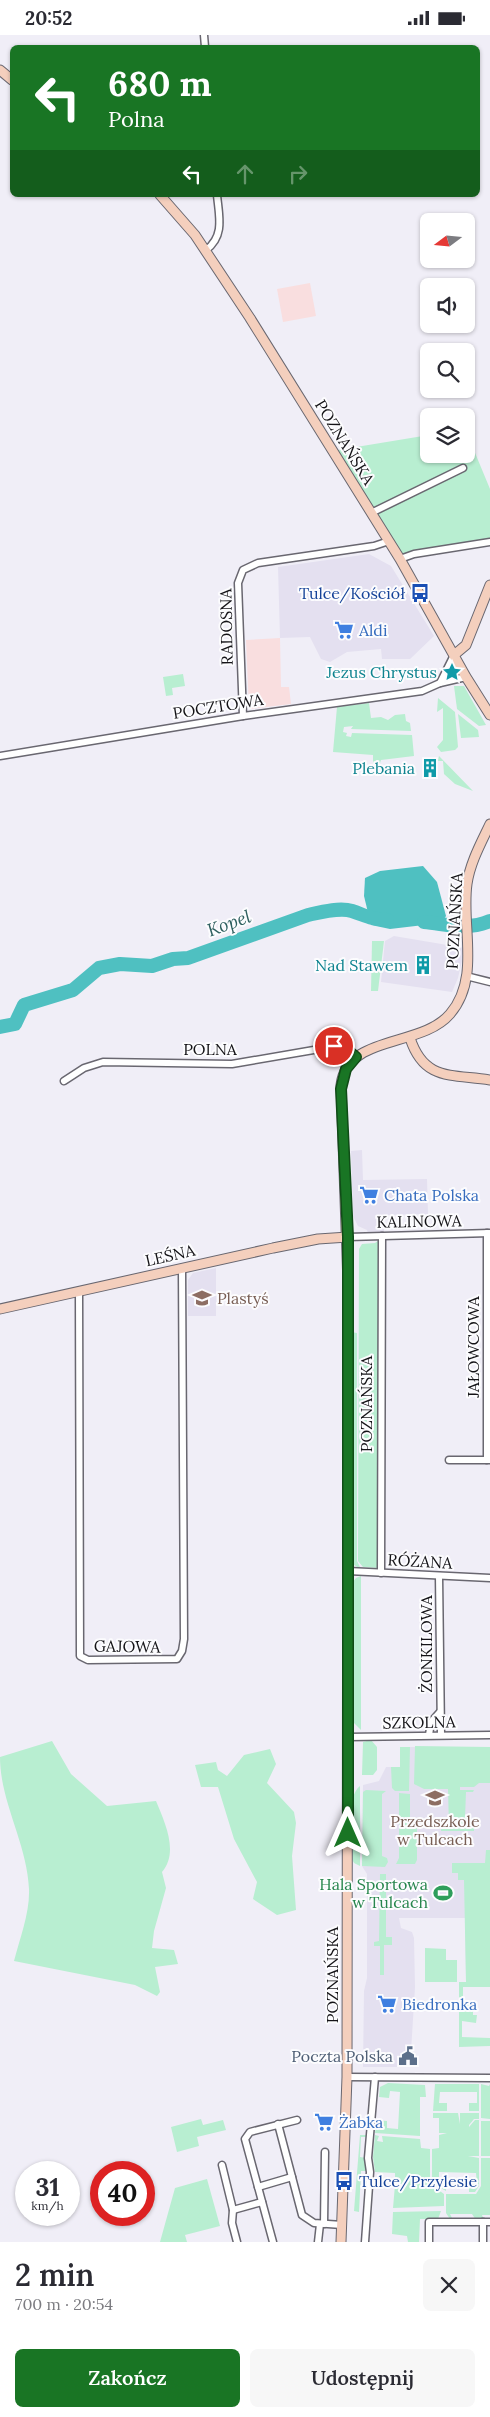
<!DOCTYPE html>
<html lang="pl">
<meta charset="utf-8">
<style>
:root{--surface:#fff;--page:#f7f7f7;--text:#2b2b33;--muted:#7c7c81;--accent:#197524}
body{margin:0;font-family:Lora,serif;background:var(--page);color:var(--text);height:100vh;display:flex;flex-direction:column;font-size:19px;white-space:nowrap}
*{box-sizing:border-box;margin:0}
p{font-size:16px;color:var(--muted)}
.icon{flex:none;width:28px;height:28px;fill:none;stroke:currentColor;stroke-width:2;stroke-linecap:round;stroke-linejoin:round}
.map{position:relative;height:2207px;overflow:hidden}
.sheet{display:flex;flex-direction:column;background:var(--surface);flex:1}
.sheet>*{flex:none}
.guide{position:absolute;left:10px;top:10px;width:470px;height:152px;border-radius:8px;box-shadow:0 1px 4px #0004;background:#197524;color:#fff;overflow:hidden}
.needle{width:32px;rotate:254deg}
.tools{position:absolute;left:420px;top:178px;display:grid;gap:10px}
.tools a{display:grid;place-items:center;width:55px;height:55px;border-radius:8px;background:var(--surface);box-shadow:0 1px 4px #0004;font-size:25px}
.speed{position:absolute;left:15px;top:2126px;display:flex;gap:10px;font-size:25px;font-weight:700;text-align:center}
.speed>*{display:grid;place-content:center;width:65px;height:65px;border-radius:50%;background:var(--surface);box-shadow:0 1px 4px #0004;line-height:1}
.speed small{font-size:12px;font-weight:400}
.speed .limit{border:8px solid #d22;background:#fff;color:#111}
.pin{position:absolute;display:grid;place-items:center;width:42px;height:42px;color:#fff;margin:-21px;border:2px solid #fff;border-radius:50%;box-shadow:0 1px 5px #0007}
.me{position:absolute;width:55px;margin:-28px;rotate:0deg;stroke-linejoin:round;filter:drop-shadow(0 0 4px #0008)}
.turn{display:flex;align-items:center;gap:18px;height:105px;padding:0 15px;font-size:22px}
.turn .icon{width:65px;height:65px;stroke-width:2.5}
.turn b{display:block;font-size:35px;line-height:42px}
.lanes{display:flex;align-items:center;height:48px;padding:0 15px;background:#0003;justify-content:center;gap:25px;direction:ltr}
.lanes .off{opacity:.35}
.round{display:grid;place-items:center;flex:none;width:52px;height:52px;border-radius:8px;background:var(--page)}
.overview{display:flex;align-items:center;justify-content:space-between;height:85px;padding:0 15px}
h1{font-size:30px;font-weight:600;line-height:38px}
.button{display:flex;gap:10px;margin-top:auto;padding:10px 15px}
.button a{flex:1;height:58px;border-radius:8px;background:var(--accent);color:#fff;font-size:20px;font-weight:600;line-height:58px;text-align:center}
.button a+a{background:var(--page);color:var(--text)}
.status{display:flex;justify-content:space-between;align-items:center;height:35px;padding:0 25px;background:var(--surface);direction:ltr}
.status svg{height:14px;fill:currentColor}
.map>svg:first-child{display:block}
.built{fill:#e4e0f0}
.industrial{fill:#f9dedf}
.green{fill:#b8eed1}
.water{fill:#4fc0c1}
.lines{fill:none;stroke-linecap:round;stroke-linejoin:round}
.river{stroke:#4fc0c1;stroke-width:14}
.street-casing{stroke:#696770;stroke-width:9}
.secondary-casing{stroke:#696770;stroke-width:11}
.street{stroke:#fff;stroke-width:6}
.secondary{stroke:#f4cfbd;stroke-width:9}
.route-casing{stroke:#104c17;stroke-width:12}
.route{stroke:#197524;stroke-width:9}
.labels{text-anchor:middle;dominant-baseline:central;stroke-width:4;stroke-linejoin:round;paint-order:stroke}
.street-label{font-size:16px;fill:#131216;stroke:#fcfcfe}
.transit-label{font-size:16px;fill:#164399;stroke:#fcfcfe;text-anchor:end}
.shop-label{font-size:16px;fill:#366cbe;stroke:#fcfcfe;text-anchor:start}
.culture-label{font-size:16px;fill:#0d838f;stroke:#fcfcfe;text-anchor:end}
.education-label{font-size:16px;fill:#785e54;stroke:#fcfcfe;text-anchor:start}
.leisure-label{font-size:16px;fill:#27864d;stroke:#fcfcfe;text-anchor:end}
.service-label{font-size:16px;fill:#4e5e75;stroke:#fcfcfe;text-anchor:end}
.water-label{font-size:18px;font-style:italic;fill:#2e5f5f;stroke:#fcfcfe}
</style>
<div class="status"><b>20:52</b><svg viewBox="0 0 49 12"><path d="M0 12V9h3v3zM5 12V6h3v6zM10 12V3h3v9zM15 12V0h3v12zM26 1h20v11H26zM47 4h2v5h-2z"/></svg></div>
<div class="map">
<svg width="490" height="2207" viewBox="0 0 490 2207">
<rect width="100%" height="100%" fill="#f0eef7"/>
<g class="built">
<path d="M369,519L391,531L434,601L410,624H382L381,614L347,617L330,627L321,624L310,602L280,603L278,532Z"/>
<path d="M394,901L465,913L458,943L452,957L381,947L385,906Z"/>
<path d="M362,1115L363,1145L427,1144L428,1179L384,1180V1197L368,1198L367,1195L358,1191L353,1181L351,1116Z"/>
<path d="M216,1233V1281H188V1245L193,1238Z"/>
<path d="M400,1712H490V1947H466L465,1883H399L401,1893L412,1897L414,1903L415,1952L410,2032H363L364,1956L367,1943V1839L362,1831L363,1750L379,1746L386,1732H400Z"/>
</g>
<g class="industrial">
<path d="M310,248L316,281L283,287L277,254Z"/>
<path d="M280,603L281,652H289L291,669L249,674L246,605Z"/>
</g>
<g class="green">
<path d="M466,396L490,454V503L402,519L338,415L429,400V419H466Z"/>
<path d="M183,639L185,651L172,653L173,660L166,661L163,642Z"/>
<path d="M454,651H464L486,690L479,691L457,674Z"/>
<path d="M438,663L455,677L458,712L455,715L441,717L437,712L443,705V673L437,677Z"/>
<path d="M369,668L371,683L381,682L388,685L395,680L405,679L406,686L410,688L411,696L351,694L353,691L344,692L343,697L347,698L346,701L351,702L352,698L412,700L414,721L381,725L380,728L373,729V720L333,717L337,672Z"/>
<path d="M458,679L478,695L479,702L461,703Z"/>
<path d="M439,721L473,756L455,749L444,739L443,726H438Z"/>
<path d="M372,906H384L378,956H371Z"/>
<path d="M379,1205V1533L363,1532L358,1526L359,1214L362,1209L375,1208Z"/>
<path d="M351,1297L357,1298V1526L361,1534L354,1530L351,1525Z"/>
<path d="M361,1541V1695L352,1686V1548L356,1543Z"/>
<path d="M371,1705L377,1712V1735L373,1740H362L363,1707Z"/>
<path d="M52,1706L71,1739L107,1771L156,1766C165,1788 179,1817 162,1837L166,1853L154,1896L152,1913L174,1915L178,1929L155,1932L160,1957L157,1961L135,1950L14,1926C20,1903 30,1877 29,1854C27,1808 0,1767 0,1722Z"/>
<path d="M415,1711L490,1712V1748H479L474,1752H460V1755H474L473,1757H466L465,1783L474,1784V1796H441V1792H449L448,1754H424L414,1749Z"/>
<path d="M400,1712H410L409,1756H395L392,1753L391,1732H400Z"/>
<path d="M270,1714L276,1729L267,1748L294,1777L296,1788L292,1821L296,1875L277,1880L253,1864L257,1847L234,1804L218,1752H201L195,1730L216,1727L218,1735L227,1741L244,1720Z"/>
<path d="M360,1751V1831L354,1828L351,1822C351,1804 346,1761 360,1751Z"/>
<path d="M366,1755L386,1756L382,1759V1821L387,1823L388,1827L385,1832L362,1831L363,1757Z"/>
<path d="M399,1758L410,1759V1785H399Z"/>
<path d="M399,1787L417,1789V1825L415,1829H396L399,1823Z"/>
<path d="M486,1815H490V1952H463V1968L476,1967L477,1976H473V1980H477L476,1988L462,1986V2002L490,2003V2011L459,2012V1947H466L464,1845H458V1838H452V1828H485Z"/>
<path d="M380,1839H386V1902H392V1910H384V1940H380V1911H374V1907L379,1906Z"/>
<path d="M425,1913L446,1914V1925H457V1947H425Z"/>
<path d="M388,2048L425,2050L426,2062H420V2101L375,2098L377,2085L387,2086V2093L398,2094L400,2057L390,2056L389,2063L379,2062L380,2052Z"/>
<path d="M435,2049H479V2076H469V2068H477V2057H440L439,2068H447V2076H433Z"/>
<path d="M481,2049L489,2051L490,2049V2084L481,2083Z"/>
<path d="M433,2078H458L460,2089V2078H479V2084H474L469,2090V2092L475,2085H479V2121H468L479,2123V2151L475,2157H469V2149H477L476,2138L439,2137V2148L446,2149V2156L432,2148V2114L439,2113V2100L447,2098H439V2083H433Z"/>
<path d="M201,2084L203,2090L223,2085L226,2095L197,2102L199,2111L177,2117L171,2092Z"/>
<rect x="481" y="2086" width="9" height="35"/>
<path d="M360,2100H367V2102H361L360,2122L366,2123V2136H361L359,2177L354,2176Z"/>
<path d="M375,2100L379,2101L377,2106L383,2107L382,2101L420,2104L421,2113L430,2114V2149L444,2159V2171L393,2173L395,2150H398L399,2146H395V2138L375,2137L373,2122Z"/>
<path d="M481,2123H490V2180H482L484,2185H476L472,2179H450L453,2185L450,2184L446,2178V2159H476L481,2151Z"/>
<path d="M207,2144L220,2191L185,2200L187,2207H160L175,2153Z"/>
<path d="M441,2176L438,2184H420L419,2207H408L407,2201L392,2199L393,2177Z"/>
</g>
<path class="water" d="M423,831L437,847L446,881L441,888L390,894L371,890L364,861L365,843L380,836Z"/>
<g class="lines">
<g class="river">
<path d="M424,887C447,889 467,896 490,886"/>
<path d="M0,992L15,989L24,970L73,955L99,933L120,929L152,931L173,924L188,923L308,880C321,877 340,872 352,876C367,881 370,884 387,885"/>
</g>
<g class="street-casing">
<g id="street">
<path d="M204,0L205,12"/>
<path d="M206,215C225,201 219,181 217,160"/>
<path d="M371,478L463,433"/>
<path d="M400,524L414,519L490,507"/>
<path d="M440,648L466,642"/>
<path d="M243,681L238,548L243,535L258,528L374,511L389,506"/>
<path d="M0,721L243,681L422,656L440,648L454,620"/>
<path d="M466,941L490,947"/>
<path d="M64,1046L84,1033L103,1027L232,1029L337,1011L345,1012L356,1022"/>
<path d="M487,1198V1425"/>
<path d="M348,1202L490,1198"/>
<path d="M79,1256L80,1621L88,1625L177,1624L182,1616L184,1604L182,1233"/>
<path d="M449,1425H490"/>
<path d="M348,1536L490,1543"/>
<path d="M381,1538L382,1201"/>
<path d="M439,1541L441,1700"/>
<path d="M429,1700L431,1687L440,1677"/>
<path d="M348,1702L490,1700"/>
<path d="M347,2042L490,2043"/>
<path d="M278,2089L302,2180L314,2188L342,2190"/>
<path d="M222,2130L233,2175L232,2188L237,2207"/>
<path d="M258,2152L292,2142"/>
<path d="M233,2175L262,2167"/>
<path d="M483,2187V2207"/>
<path d="M324,2189L325,2117"/>
<path d="M273,2207L245,2104L250,2097L297,2085"/>
<path d="M318,2207L320,2189"/>
<path d="M365,2207L370,2137L368,2123L375,2042"/>
<path d="M429,2207V2187H490"/>
</g>
</g>
<g class="secondary-casing">
<g id="secondary">
<path d="M0,35L12,45"/>
<path d="M160,160L195,200L250,283L400,524L466,642L490,680"/>
<path d="M454,620L466,610L490,550"/>
<path d="M410,1003C424,1046 451,1039 490,1045"/>
<path d="M0,1274L273,1213L318,1204L348,1202"/>
<path d="M341,2207L347,2042L348,1249L341,1050C347,999 421,1013 450,979C481,943 461,891 467,849C470,828 481,808 490,789"/>
</g>
</g>
<use href="#street" class="street"/>
<use href="#secondary" class="secondary"/>
</g>
<g class="lines">
<g class="route-casing">
<path id="route" d="M334,1011L344,1012L356,1022L346,1034L341,1054L348,1202V1798"/>
</g>
<use href="#route" class="route"/>
</g>
<defs>
<g id="bus-bare" transform="scale(1.5)"><path d="M-5-6H5V4H4V6H2V4H-2V6H-4V4H-5ZM-3.5-4V0h7V-4ZM-3.5 1.2v1.5H-2V1.2ZM2 1.2v1.5H3.5V1.2Z" fill="#1a4fb4" stroke="#fcfcfe" stroke-width="2.5" paint-order="stroke"/></g>
<g id="supermarket-bare" transform="scale(1.5)"><path d="M-6-5.5h2.5l.6 2H6L4.5 2H-2.5L-4.4-4H-6ZM-1.5 3.2a1.3 1.3 0 1 0 .1 0ZM3 3.2a1.3 1.3 0 1 0 .1 0Z" fill="#3f7fe0" stroke="#fcfcfe" stroke-width="2.5" paint-order="stroke"/></g>
<g id="sight-bare" transform="scale(1.5)"><path d="M0-6L1.8-2.2L6-1.7L2.9 1.2L3.7 5.4L0 3.3L-3.7 5.4L-2.9 1.2L-6-1.7L-1.8-2.2Z" fill="#0f9aa8" stroke="#fcfcfe" stroke-width="2.5" paint-order="stroke"/></g>
<g id="building-bare" transform="scale(1.5)"><path d="M-4-6H4V6H1V3H-1V6H-4ZM-2.5-4.3h1.7v1.8h-1.7ZM.8-4.3h1.7v1.8H.8ZM-2.5-1h1.7V.8h-1.7ZM.8-1h1.7V.8H.8Z" fill="#0f9aa8" stroke="#fcfcfe" stroke-width="2.5" paint-order="stroke"/></g>
<g id="school-bare" transform="scale(1.5)"><path d="M0-5L7-2L0 1L-7-2ZM-4 1L0 2.5L4 1V4Q0 6-4 4Z" fill="#8d6e63" stroke="#fcfcfe" stroke-width="2.5" paint-order="stroke"/></g>
<g id="stadium-bare" transform="scale(1.5)"><path d="M0-5a6.5 5 0 1 0 0 10a6.5 5 0 1 0 0-10ZM-3.5-1.8h7v3.6h-7Z" fill="#2e9e5b" stroke="#fcfcfe" stroke-width="2.5" paint-order="stroke"/></g>
<g id="civic-bare" transform="scale(1.5)"><path d="M-.6-6.5H3V-4.5H.6V-3L4-1V1h2V6H-6V1h2V-1L-.6-3ZM-1.2 2.5V6h2.4V2.5Z" fill="#5c6f8a" stroke="#fcfcfe" stroke-width="2.5" paint-order="stroke"/></g>
</defs>
<g fill-rule="evenodd">
<use href="#bus-bare" x="420" y="558"/>
<use href="#supermarket-bare" x="344" y="595"/>
<use href="#sight-bare" x="452" y="637"/>
<use href="#building-bare" x="430" y="733"/>
<use href="#building-bare" x="423" y="930"/>
<use href="#supermarket-bare" x="369" y="1160"/>
<use href="#school-bare" x="202" y="1263"/>
<use href="#school-bare" x="435" y="1763"/>
<use href="#stadium-bare" x="443" y="1858"/>
<use href="#supermarket-bare" x="387" y="1969"/>
<use href="#civic-bare" x="408" y="2021"/>
<use href="#supermarket-bare" x="324" y="2087"/>
<use href="#bus-bare" x="344" y="2146"/>
</g>
<g class="labels">
<g class="street-label">
<text transform="translate(345 407) rotate(58)">POZNAŃSKA</text>
<text transform="translate(226 592) rotate(-91)">RADOSNA</text>
<text transform="translate(218 671) rotate(-9)">POCZTOWA</text>
<text transform="translate(454 886) rotate(-87)">POZNAŃSKA</text>
<text x="210" y="1014">POLNA</text>
<text transform="translate(419 1186) rotate(-1)">KALINOWA</text>
<text transform="translate(170 1220) rotate(-13)">LEŚNA</text>
<text transform="translate(473 1312) rotate(-90)">JAŁOWCOWA</text>
<text transform="translate(366 1369) rotate(-90)">POZNAŃSKA</text>
<text transform="translate(420 1526) rotate(3)">RÓŻANA</text>
<text transform="translate(426 1609) rotate(-90)">ŻONKILOWA</text>
<text transform="translate(127 1611) rotate(1)">GAJOWA</text>
<text transform="translate(419 1687) rotate(-1)">SZKOLNA</text>
<text transform="translate(332 1940) rotate(-90)">POZNAŃSKA</text>
</g>
<g class="transit-label">
<text x="405" y="558">Tulce/Kościół</text>
<text x="359" y="2146" text-anchor="start">Tulce/Przylesie</text>
</g>
<g class="shop-label">
<text x="359" y="595">Aldi</text>
<text x="384" y="1160">Chata Polska</text>
<text x="402" y="1969">Biedronka</text>
<text x="339" y="2087">Żabka</text>
</g>
<g class="culture-label">
<text x="437" y="637">Jezus Chrystus</text>
<text x="415" y="733">Plebania</text>
<text x="408" y="930">Nad Stawem</text>
</g>
<g class="education-label">
<text x="217" y="1263">Plastyś</text>
<text x="435" y="1786" text-anchor="middle">Przedszkole<tspan x="435" dy="18">w Tulcach</tspan></text>
</g>
<g class="leisure-label">
<text x="428" y="1849">Hala Sportowa<tspan x="428" dy="18">w Tulcach</tspan></text>
</g>
<g class="service-label">
<text x="393" y="2021">Poczta Polska</text>
</g>
<g class="water-label">
<text transform="translate(229 888) rotate(-20)">Kopel</text>
</g>
</g>
</svg>
<div class="tools">
<a><svg class="needle" viewBox="-14 -14 28 28"><path d="M0-13l5 13h-10z" fill="#e53935"/><path d="M0 13l5-13h-10z" fill="#7c7c81"/></svg></a>
<a><svg class="icon" aria-label="sound" viewBox="0 0 24 24"><path d="M4 9h4l5-4v14l-5-4H4zM17 9q2 3 0 6"/></svg></a>
<a><svg class="icon" aria-label="search" viewBox="0 0 24 24"><circle cx="10" cy="10" r="6"/><path d="M15 15l6 6"/></svg></a>
<a><svg class="icon" aria-label="layers" viewBox="0 0 24 24"><path d="M12 4l9 5-9 5-9-5zM3 14l9 5 9-5"/></svg></a>
</div>
<div class="speed"><div>31<small>km/h</small></div><div class="limit">40</div></div>
<div class="pin" style="left:334px;top:1011px;background:#d93025"><svg class="icon" aria-label="arrive" viewBox="0 0 24 24"><path d="M6 21V4h12l-3 4 3 4H6"/></svg></div>
<svg class="me" style="left:348px;top:1798px" viewBox="-20 -20 40 40"><path d="M0-17L14 15 0 8-14 15z" fill="#197524" stroke="#fff" stroke-width="4"/></svg>
<div class="guide">
<div class="turn"><svg class="icon" aria-label="left" viewBox="0 0 24 24"><path d="M17 20v-9H6M10 6l-5 5 5 5"/></svg><div><b>680 m</b>Polna</div></div>
<div class="lanes"><svg class="icon" aria-label="left" viewBox="0 0 24 24"><path d="M17 20v-9H6M10 6l-5 5 5 5"/></svg><svg class="icon off" aria-label="ahead" viewBox="0 0 24 24"><path d="M12 20V5M6 11l6-6 6 6"/></svg><svg class="icon off" aria-label="right" viewBox="0 0 24 24"><path d="M7 20v-9h11M14 6l5 5-5 5"/></svg></div>
</div>
</div>
<section class="sheet">
<div class="overview"><div><h1>2 min</h1><p>700 m · 20:54</p></div><a class="round"><svg class="icon" aria-label="close" viewBox="0 0 24 24"><path d="M6 6l12 12M18 6L6 18"/></svg></a></div>
<div class="button"><a>Zakończ</a><a>Udostępnij</a></div>
</section>
